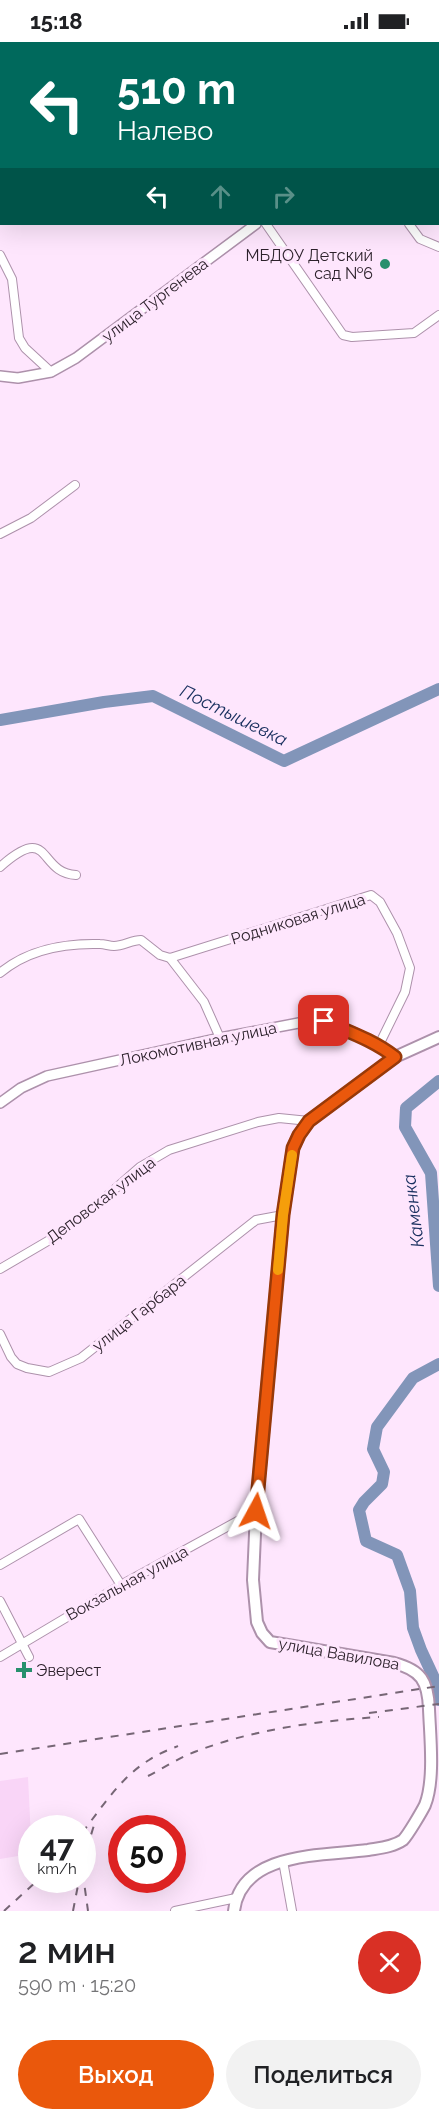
<!DOCTYPE html>
<html lang="ru">
<meta charset="utf-8">
<style>
:root{--surface:#fff;--page:#f2f2f2;--text:#202124;--muted:#757577;--accent:#ea580c}
body{margin:0;font-family:Raleway,sans-serif;background:var(--page);color:var(--text);height:100vh;display:flex;flex-direction:column;font-size:22px;white-space:nowrap}
*{box-sizing:border-box;margin:0}
p{font-size:20px;color:var(--muted)}
.icon{flex:none;width:33px;height:33px;fill:none;stroke:currentColor;stroke-width:2;stroke-linecap:round;stroke-linejoin:round}
.map{position:relative;height:1869px;overflow:hidden}
.panel{display:flex;flex-direction:column;background:var(--surface);flex:1}
.panel>*{flex:none}
.guide{position:absolute;left:0px;top:0px;width:440px;height:183px;box-shadow:0 6px 24px #0002;background:#00695c;color:#fff;overflow:hidden}
.speed{position:absolute;left:18px;top:1773px;display:flex;gap:12px;font-size:30px;font-weight:700;text-align:center}
.speed>*{display:grid;place-content:center;width:78px;height:78px;border-radius:50%;background:var(--surface);box-shadow:0 6px 24px #0002;line-height:1}
.speed small{font-size:15px;font-weight:400}
.speed .limit{border:9px solid #d22;background:#fff;color:#111}
.pin{position:absolute;display:grid;place-items:center;width:51px;height:51px;color:#fff;margin:-26px;border-radius:12px;box-shadow:0 3px 9px #0006}
.me{position:absolute;width:66px;margin:-33px;rotate:5deg;stroke-linejoin:round;filter:drop-shadow(0 0 4px #0008)}
.turn{display:flex;align-items:center;gap:21px;height:126px;padding:0 18px;font-size:27px}
.turn .icon{width:78px;height:78px;stroke-width:2.5}
.turn b{display:block;font-size:42px;line-height:51px}
.lanes{display:flex;align-items:center;height:57px;padding:0 18px;background:#0003;justify-content:center;gap:30px;direction:ltr}
.lanes .off{opacity:.35}
.round{display:grid;place-items:center;flex:none;width:63px;height:63px;border-radius:32px;background:var(--page)}
.summary{display:flex;align-items:center;justify-content:space-between;height:102px;padding:0 18px}
h1{font-size:36px;font-weight:600;line-height:45px}
.button{display:flex;gap:12px;margin-top:auto;padding:12px 18px}
.button a{flex:1;height:69px;border-radius:36px;background:var(--accent);color:#fff;font-size:24px;font-weight:600;line-height:69px;text-align:center}
.button a+a{background:var(--page);color:var(--text)}
.status{display:flex;justify-content:space-between;align-items:center;height:42px;padding:0 30px;background:var(--surface);direction:ltr}
.status svg{height:16px;fill:currentColor}
.map>svg:first-child{display:block}
.built{fill:#f9d5f7}
.lines{fill:none;stroke-linecap:round;stroke-linejoin:round}
.river{stroke:#8295b9;stroke-width:12}
.minor-casing{stroke:#ad91ab;stroke-width:10}
.tertiary-casing{stroke:#ad91ab;stroke-width:12}
.secondary-casing{stroke:#ad91ab;stroke-width:14}
.minor{stroke:#fff;stroke-width:8}
.tertiary{stroke:#fff;stroke-width:9}
.secondary{stroke:#fff;stroke-width:10}
.rail{stroke:#766675;stroke-width:2;stroke-dasharray:8 8;stroke-linecap:butt}
.route-casing{stroke:#983908;stroke-width:15}
.route{stroke:#ea580c;stroke-width:10}
.slow{stroke:#f59e0b;stroke-width:10}
.poi-dot{fill:#27906d;stroke:#fee6fd;stroke-width:2}
.labels{text-anchor:middle;dominant-baseline:central;stroke-width:6;stroke-linejoin:round;paint-order:stroke}
.poi-label{font-size:16px;fill:#2d222c;stroke:#fee6fd;text-anchor:end}
.street-label{font-size:16px;fill:#2d222c;stroke:#fee6fd}
.water-label{font-size:18px;font-style:italic;fill:#1b3160;stroke:#fee6fd}
</style>
<div class="status"><b>15:18</b><svg viewBox="0 0 49 12"><path d="M0 12V9h3v3zM5 12V6h3v6zM10 12V3h3v9zM15 12V0h3v12zM26 1h20v11H26zM47 4h2v5h-2z"/></svg></div>
<div class="map">
<svg width="439" height="1869" viewBox="0 0 439 1869">
<rect width="100%" height="100%" fill="#fee6fd"/>
<path class="built" d="M28,1735L31,1797L18,1814L0,1817V1739Z"/>
<g class="lines">
<g class="river">
<path d="M0,678L104,660L153,654L284,719L439,647"/>
<path d="M439,1039L406,1066L405,1085L431,1131L439,1244"/>
<path d="M439,1322L413,1336L377,1385L373,1407L384,1430L382,1442L364,1460L359,1468L366,1499L397,1513L410,1549L413,1586L421,1608L434,1636L439,1658"/>
</g>
<g class="minor-casing">
<g id="minor">
<path d="M98,2L102,0"/>
<path d="M0,26H2"/>
<path d="M266,182L343,293L352,295L414,291L439,273"/>
<path d="M409,182L420,197L439,205"/>
<path d="M0,213L12,237L19,296L25,306L51,330"/>
<path d="M0,492L31,476L75,443"/>
<path d="M0,825C52,779 37,831 76,833"/>
<path d="M170,916L204,960L220,996"/>
<path d="M0,931C27,908 65,901 100,902C105,902 109,904 114,904C123,904 132,898 141,898L160,913L170,916L371,853L380,860L397,891L410,926L405,950L379,1003"/>
<path d="M0,1227L58,1193L84,1174L140,1125L169,1108L258,1080L279,1076L309,1079"/>
<path d="M0,1292L11,1315L17,1322L27,1326L49,1330L81,1316L256,1178L283,1173"/>
<path d="M0,1523L79,1477L121,1543"/>
<path d="M0,1559L29,1615"/>
<path d="M0,1615L121,1543L256,1469"/>
<path d="M283,1819L292,1869"/>
<path d="M175,1869L236,1856"/>
</g>
</g>
<g class="tertiary-casing">
<g id="tertiary">
<path d="M438,39L439,38"/>
<path d="M0,334L18,336L51,330L76,316L256,182"/>
<path d="M0,1061L21,1046L47,1034L220,996L309,979C340,980 370,997 395,1015"/>
</g>
</g>
<g class="secondary-casing">
<path id="secondary" d="M234,1869C241,1809 323,1814 368,1808C379,1806 393,1805 403,1798C408,1793 422,1769 425,1763C435,1738 430,1694 429,1667C428,1639 421,1628 394,1621L270,1600L262,1591L257,1580L253,1538L256,1469L283,1173L293,1106L299,1093L309,1079L395,1015L439,995"/>
</g>
<use href="#minor" class="minor"/>
<use href="#tertiary" class="tertiary"/>
<use href="#secondary" class="secondary"/>
<g class="rail">
<path d="M369,1671L439,1662"/>
<path d="M0,1712L439,1644"/>
<path d="M148,1734C164,1726 180,1715 197,1709C255,1687 318,1679 379,1675"/>
<path d="M82,1791C102,1765 121,1735 149,1718C158,1712 168,1708 178,1704"/>
<path d="M86,1814L84,1840L88,1869"/>
<path d="M82,1823L94,1783"/>
<path d="M4,1869L38,1838"/>
<path d="M73,1869L79,1838"/>
</g>
</g>
<g class="lines">
<g class="route-casing">
<path id="route" d="M256,1469L283,1173L293,1106L299,1093L309,1079L395,1015C373,998 349,990 324,979"/>
</g>
<use href="#route" class="route"/>
<path class="slow" d="M278,1228L283,1173L292,1113"/>
</g>
<g class="poi-dot">
<circle cx="385" cy="222" r="6"/>
<path d="M21 1619h6v6h6v6h-6v6h-6v-6h-6v-6h6z"/>
</g>
<g class="labels">
<g class="poi-label">
<text x="373" y="213">МБДОУ Детский<tspan x="373" dy="18">сад №6</tspan></text>
<text x="36" y="1628" text-anchor="start">Эверест</text>
</g>
<g class="street-label">
<text transform="translate(155 258) rotate(-37)">улица Тургенева</text>
<text transform="translate(298 877) rotate(-17)">Родниковая улица</text>
<text transform="translate(198 1002) rotate(-12)">Локомотивная улица</text>
<text transform="translate(101 1158) rotate(-37)">Деповская улица</text>
<text transform="translate(139 1271) rotate(-38)">улица Гарбара</text>
<text transform="translate(127 1541) rotate(-29)">Вокзальная улица</text>
<text transform="translate(339 1612) rotate(10)">улица Вавилова</text>
</g>
<g class="water-label">
<text transform="translate(234 673) rotate(26)">Постышевка</text>
<text transform="translate(413 1169) rotate(-97)">Каменка</text>
</g>
</g>
</svg>
<div class="speed"><div>47<small>km/h</small></div><div class="limit">50</div></div>
<div class="pin" style="left:324px;top:979px;background:#d93025"><svg class="icon" aria-label="arrive" viewBox="0 0 24 24"><path d="M6 21V4h12l-3 4 3 4H6"/></svg></div>
<svg class="me" style="left:256px;top:1469px" viewBox="-20 -20 40 40"><path d="M0-17L14 15 0 8-14 15z" fill="#ea580c" stroke="#fff" stroke-width="4"/></svg>
<div class="guide">
<div class="turn"><svg class="icon" aria-label="left" viewBox="0 0 24 24"><path d="M17 20v-9H6M10 6l-5 5 5 5"/></svg><div><b>510 m</b>Налево</div></div>
<div class="lanes"><svg class="icon" aria-label="left" viewBox="0 0 24 24"><path d="M17 20v-9H6M10 6l-5 5 5 5"/></svg><svg class="icon off" aria-label="ahead" viewBox="0 0 24 24"><path d="M12 20V5M6 11l6-6 6 6"/></svg><svg class="icon off" aria-label="right" viewBox="0 0 24 24"><path d="M7 20v-9h11M14 6l5 5-5 5"/></svg></div>
</div>
</div>
<section class="panel">
<div class="summary"><div><h1>2 мин</h1><p>590 m · 15:20</p></div><a class="round" style="background:#d93025;color:#fff"><svg class="icon" aria-label="close" viewBox="0 0 24 24"><path d="M6 6l12 12M18 6L6 18"/></svg></a></div>
<div class="button"><a>Выход</a><a>Поделиться</a></div>
</section>
